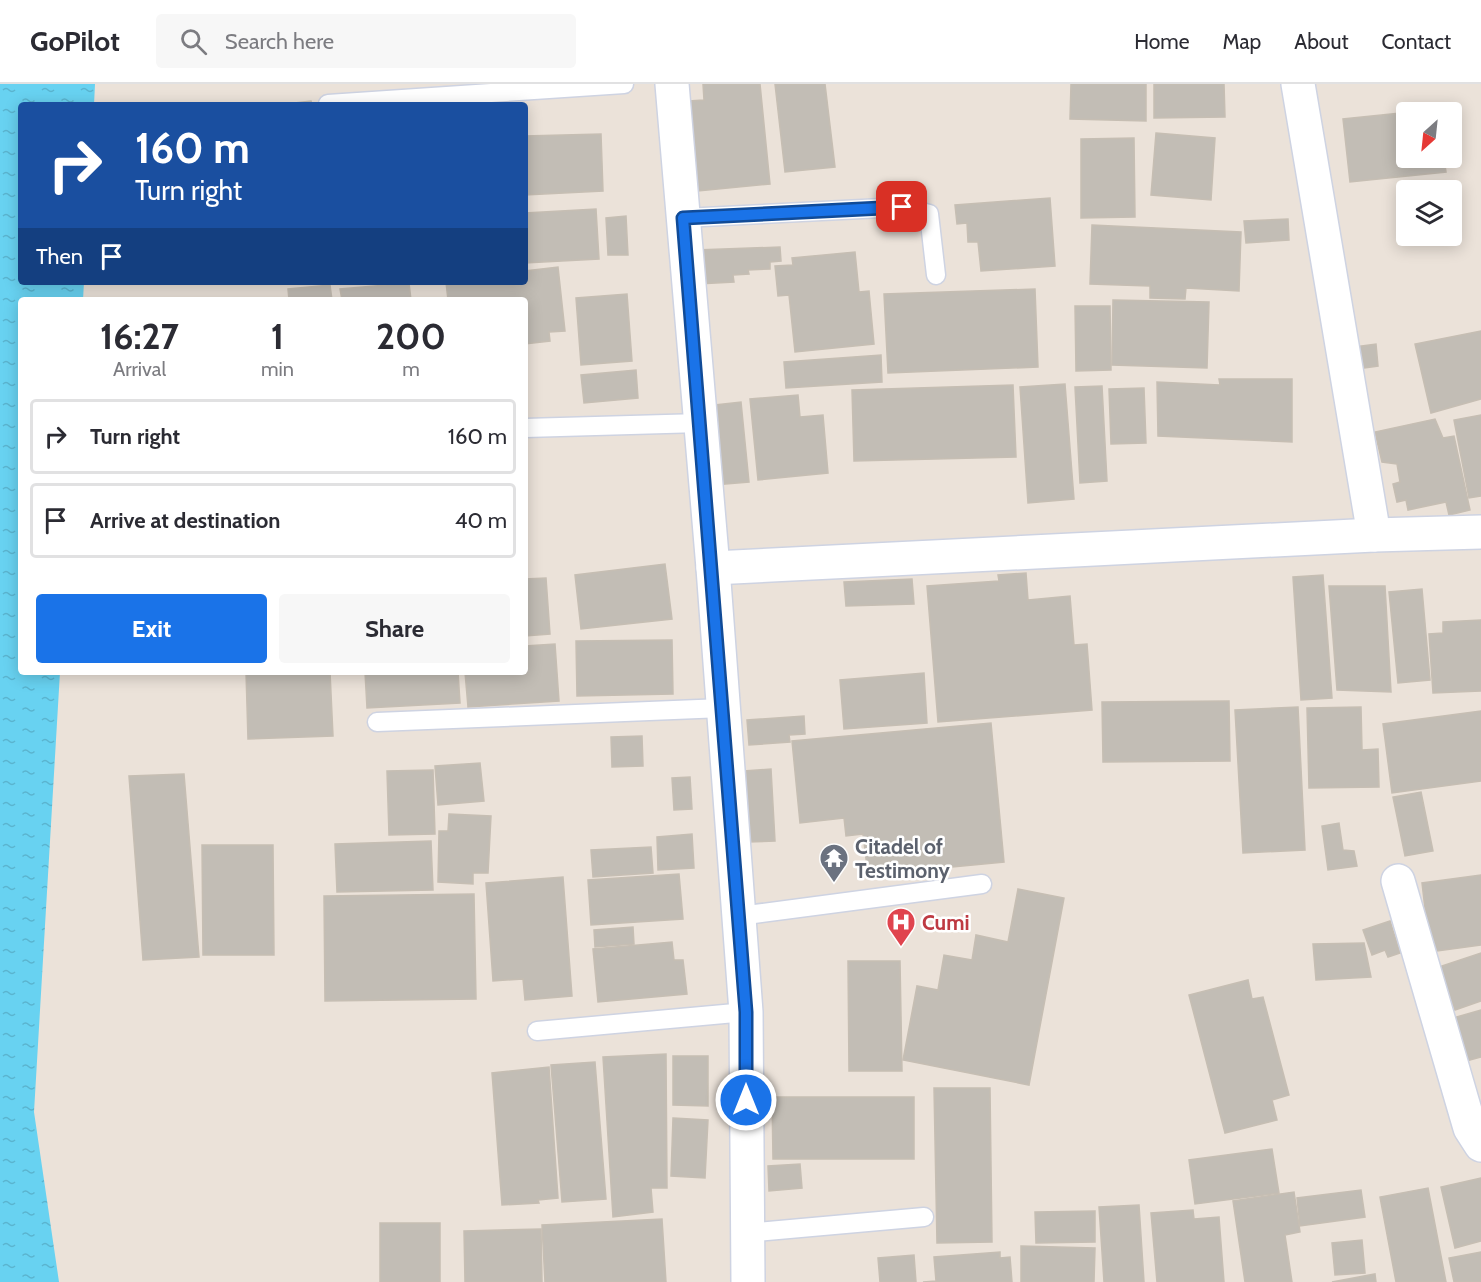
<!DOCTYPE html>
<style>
:root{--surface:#fff;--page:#f7f7f7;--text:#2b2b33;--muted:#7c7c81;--line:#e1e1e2;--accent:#1a73e8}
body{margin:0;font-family:Cabin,sans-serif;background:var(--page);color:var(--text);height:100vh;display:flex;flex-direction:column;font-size:22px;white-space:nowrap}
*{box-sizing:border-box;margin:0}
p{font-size:20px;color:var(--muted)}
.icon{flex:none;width:33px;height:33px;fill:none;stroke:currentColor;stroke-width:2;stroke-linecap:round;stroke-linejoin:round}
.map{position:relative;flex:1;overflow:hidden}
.panel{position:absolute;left:18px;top:213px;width:510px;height:378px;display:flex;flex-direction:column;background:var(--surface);border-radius:6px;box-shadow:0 3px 15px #0003}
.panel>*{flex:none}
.hud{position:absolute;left:18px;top:18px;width:510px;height:183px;border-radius:6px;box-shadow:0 3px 15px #0003;background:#1a4fa0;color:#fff;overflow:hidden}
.needle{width:39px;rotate:207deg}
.fabs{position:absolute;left:1396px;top:18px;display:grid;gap:12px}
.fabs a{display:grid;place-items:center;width:66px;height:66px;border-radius:6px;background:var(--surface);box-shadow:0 3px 15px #0003;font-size:30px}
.pin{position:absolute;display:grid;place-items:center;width:51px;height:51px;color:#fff;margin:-26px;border-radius:12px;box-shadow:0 3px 9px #0006}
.me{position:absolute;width:66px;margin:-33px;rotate:0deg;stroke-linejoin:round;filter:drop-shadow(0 0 4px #0008)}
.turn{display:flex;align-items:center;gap:21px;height:126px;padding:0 18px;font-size:27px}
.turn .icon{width:78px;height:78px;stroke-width:2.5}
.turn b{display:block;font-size:42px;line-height:51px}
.then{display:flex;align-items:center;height:57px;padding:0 18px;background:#0003;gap:12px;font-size:22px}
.eta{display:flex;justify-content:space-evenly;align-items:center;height:102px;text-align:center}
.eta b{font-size:36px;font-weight:700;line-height:42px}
.cta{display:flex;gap:12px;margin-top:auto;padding:12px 18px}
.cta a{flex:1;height:69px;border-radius:6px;background:var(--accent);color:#fff;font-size:24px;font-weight:700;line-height:69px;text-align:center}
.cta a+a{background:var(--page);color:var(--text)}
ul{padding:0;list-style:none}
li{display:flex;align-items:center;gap:18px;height:75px;margin:0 12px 9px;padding:0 6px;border:3px solid var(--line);border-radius:6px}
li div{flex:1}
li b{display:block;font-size:22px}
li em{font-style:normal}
header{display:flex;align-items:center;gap:36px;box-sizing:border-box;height:84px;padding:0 30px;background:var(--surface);border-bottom:2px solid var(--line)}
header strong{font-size:28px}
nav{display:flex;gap:33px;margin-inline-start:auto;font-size:21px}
.search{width:420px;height:54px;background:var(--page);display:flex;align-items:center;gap:15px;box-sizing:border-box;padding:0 21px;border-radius:6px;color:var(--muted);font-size:22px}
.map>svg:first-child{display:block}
.water{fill:url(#water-ripples)}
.building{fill:#c2bdb5;stroke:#c6beb3;stroke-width:1.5}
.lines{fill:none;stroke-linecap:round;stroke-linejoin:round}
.service-casing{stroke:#ced3e2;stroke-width:21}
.minor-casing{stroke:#ced3e2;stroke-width:36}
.service{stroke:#fff;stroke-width:18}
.minor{stroke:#fff;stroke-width:33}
.route-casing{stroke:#114b97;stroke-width:15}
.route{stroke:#1a73e8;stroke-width:10}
.labels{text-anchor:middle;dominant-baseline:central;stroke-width:5;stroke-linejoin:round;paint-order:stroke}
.worship-label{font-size:21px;font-weight:bold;fill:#5b616d;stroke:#fff;text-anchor:start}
.health-label{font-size:21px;font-weight:bold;fill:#be3a42;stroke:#fff;text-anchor:start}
</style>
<header>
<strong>GoPilot</strong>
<div class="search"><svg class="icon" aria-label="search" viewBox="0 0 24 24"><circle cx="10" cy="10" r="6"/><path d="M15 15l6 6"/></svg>Search here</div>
<nav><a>Home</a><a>Map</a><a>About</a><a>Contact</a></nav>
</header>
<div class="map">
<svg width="1481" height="1198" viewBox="0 0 1481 1198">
<defs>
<pattern id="water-ripples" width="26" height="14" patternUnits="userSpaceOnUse" patternTransform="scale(1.5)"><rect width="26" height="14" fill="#68d2f1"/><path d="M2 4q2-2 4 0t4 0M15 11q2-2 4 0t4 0" fill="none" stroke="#5ab4cf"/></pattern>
</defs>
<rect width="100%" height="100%" fill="#ebe2d9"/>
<path class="water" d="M0,0H95L94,21H21V198H84L83,216H21V588H60L34,1028L59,1198H0Z"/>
<g class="building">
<path d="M703,0H760L770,100L698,107L689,17L704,16Z"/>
<path d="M775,0H825L835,83L785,88Z"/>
<path d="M1071,0H1146V37L1070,35Z"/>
<path d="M1154,0H1224L1225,33L1154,34Z"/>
<path d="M311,17L312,21H277Z"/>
<path d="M1439,25V28H1407V74H1444L1446,88L1350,98L1343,35Z"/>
<path d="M1156,49L1215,54L1211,116L1151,111Z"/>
<path d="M601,50L603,107L525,111V52Z"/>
<path d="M1134,54L1135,133L1081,134V55Z"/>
<path d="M1050,114L1055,182L981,187L978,158H968L967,139L957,140L955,121Z"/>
<path d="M596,125L599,175L525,179V129Z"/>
<path d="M626,132L628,171H608L606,134Z"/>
<path d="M1288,135L1289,156L1246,159L1244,137Z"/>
<path d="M1092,141L1241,148L1239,207L1186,204L1185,215L1150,214V202L1090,200Z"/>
<path d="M780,163L781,177L770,178V185L748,186L749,190L733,191L734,198L698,200L696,166Z"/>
<path d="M855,168L859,208L869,207L874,260L795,268L789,211L778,212L775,182L793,181L792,174Z"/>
<path d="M558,183L565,247L549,248L550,257L525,260V216H448L446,198H525V187Z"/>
<path d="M409,199L411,216H342L340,205Z"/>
<path d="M330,201L332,216H289L288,205Z"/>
<path d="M1035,205L1038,283L888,289L884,210Z"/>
<path d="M627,210L632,277L581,281L576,214Z"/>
<path d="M1113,216L1209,218L1207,284L1112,281Z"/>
<path d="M1075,222H1110L1111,286L1076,287Z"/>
<path d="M1481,247V315L1431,329L1415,260Z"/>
<path d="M1376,260L1378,282L1350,286L1347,264Z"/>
<path d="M881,271L882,298L786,304L784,278Z"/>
<path d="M636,286L638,314L584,319L581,291Z"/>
<path d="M1219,295H1292V358L1158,352L1157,298L1220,301Z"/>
<path d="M1065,300L1074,415L1028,419L1020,303Z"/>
<path d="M1013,301L1016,373L854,377L852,306Z"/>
<path d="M1102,302L1107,397L1080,399L1075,303Z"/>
<path d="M1144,304L1146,359L1111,360L1109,305Z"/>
<path d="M798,311L800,333L823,331L828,389L758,396L750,315Z"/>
<path d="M741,318L749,398L714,401L706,322Z"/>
<path d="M1481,331V412L1469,414L1454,336Z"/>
<path d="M1435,335L1443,354L1454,352L1470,426L1449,431L1446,418L1408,426L1406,416L1397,418L1393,400L1400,398L1397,380L1382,378L1375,348Z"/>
<path d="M665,480L672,535L581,545L575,491Z"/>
<path d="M1026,489L1028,516L1070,512L1074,561L1087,560L1092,626L938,638L927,502L999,497L998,491Z"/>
<path d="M1323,491L1332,614L1301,616L1293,493Z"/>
<path d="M546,494L550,550L525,552V495Z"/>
<path d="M912,495L914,520L846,522L844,498Z"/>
<path d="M1329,502H1385L1391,608L1337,606Z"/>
<path d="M1422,505L1430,596L1398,599L1389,508Z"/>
<path d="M1481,536V607L1433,609L1429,550L1443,549V538Z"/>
<path d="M672,556L673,610L577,612L576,557Z"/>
<path d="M555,560L559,617L468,623L465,588H525V562Z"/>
<path d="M246,588H330L333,652L248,655Z"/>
<path d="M365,588H458L460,619L367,624Z"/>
<path d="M924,589L927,639L844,645L840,596Z"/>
<path d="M1229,617L1230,677L1103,678L1102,618Z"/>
<path d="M1298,623L1305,766L1243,769L1235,626Z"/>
<path d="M1361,623L1362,666L1378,665L1379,703L1309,704L1307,624Z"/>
<path d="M1481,627V697L1392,709L1383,640Z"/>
<path d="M804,632L805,650L789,651L790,658L749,661L747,636Z"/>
<path d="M991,639L1004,778L868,791L863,750L846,752L844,734L800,739L792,657Z"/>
<path d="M642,652L643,682L612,683L611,653Z"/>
<path d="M480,679L484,717L438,721L435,682Z"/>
<path d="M771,685L775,757L748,758L744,687Z"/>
<path d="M433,686L435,750L389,751L387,687Z"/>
<path d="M184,690L199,873L143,876L129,692Z"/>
<path d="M690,693L692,725L674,726L672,694Z"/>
<path d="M1421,708L1433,767L1405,772L1393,713Z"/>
<path d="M449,730L491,732L488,789H473V800L438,798L439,747H448Z"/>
<path d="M1339,739L1343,766L1354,767L1357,782L1328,786L1322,742Z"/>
<path d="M692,750L694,784L658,786L657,753Z"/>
<path d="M431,757L433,806L337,808L335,760Z"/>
<path d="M202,761H273L274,871H203Z"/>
<path d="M651,763L653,789L593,793L591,766Z"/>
<path d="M679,790L683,835L591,841L588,796Z"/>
<path d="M1481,791V861L1430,868L1422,799Z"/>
<path d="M563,793L572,912L525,916L523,895L493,897L486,799Z"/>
<path d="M1018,805L1064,814L1029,1001L903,976L917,902L938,906L944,871L972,876L976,851L1008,858Z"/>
<path d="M474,810L476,915L325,917L324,812Z"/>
<path d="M1390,837L1400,869L1388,873L1385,866L1372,871L1363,846Z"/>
<path d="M633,843L634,860L595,863L594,846Z"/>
<path d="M672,858L674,876H683L687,910L598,918L593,865Z"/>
<path d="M1364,859L1371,893L1316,896L1313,860Z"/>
<path d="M1481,869V917L1455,926L1439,883Z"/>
<path d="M848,877H900L902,987H849Z"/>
<path d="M1248,896L1252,915L1263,913L1289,1011L1272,1016L1277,1036L1225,1049L1189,911Z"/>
<path d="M1481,926V973L1466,977L1453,934Z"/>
<path d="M666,970L667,1104H651L653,1128L613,1133L603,973Z"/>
<path d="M673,972H708V1022L673,1021Z"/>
<path d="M595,978L606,1115L562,1118L551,981Z"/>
<path d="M549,983L558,1114L538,1116L539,1119L502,1121L492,989Z"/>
<path d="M934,1004H990L992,1158L937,1159Z"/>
<path d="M772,1013H914V1075H773Z"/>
<path d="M673,1034L708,1036L705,1094L671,1092Z"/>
<path d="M1272,1065L1279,1109L1195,1120L1189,1076Z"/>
<path d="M800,1080L802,1104L769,1107L768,1082Z"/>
<path d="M1481,1094V1157L1455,1164L1441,1103Z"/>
<path d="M1428,1104L1446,1198H1396L1380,1113Z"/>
<path d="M1361,1106L1365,1133L1300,1142L1297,1114Z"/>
<path d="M1294,1108L1300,1148L1285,1151L1292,1198H1245L1233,1117Z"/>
<path d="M1139,1121L1144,1198H1104L1099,1123Z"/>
<path d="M1193,1126L1194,1135L1219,1133L1224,1198H1157L1151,1129Z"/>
<path d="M1095,1127V1158L1036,1159L1035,1128Z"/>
<path d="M662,1135L666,1198H545L542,1141Z"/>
<rect x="380" y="1139" width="60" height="59"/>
<path d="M541,1145L542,1198H465L464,1147Z"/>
<path d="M1362,1156L1365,1189L1335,1191L1332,1159Z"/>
<path d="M1021,1162L1095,1164L1094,1198H1021Z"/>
<path d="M1000,1168V1174L1010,1173L1012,1198H923L936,1197L934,1173Z"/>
<path d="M1481,1168V1198H1454L1449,1174Z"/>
<path d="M914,1171L916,1198H880L878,1174Z"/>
<path d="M1375,1190L1376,1198H1332Z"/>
</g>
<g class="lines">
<g class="service-casing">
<g id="service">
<path d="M328,20L624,0"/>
<path d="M683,134L902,123L929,130L936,191"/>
<path d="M525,344L701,339"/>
<path d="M377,638L723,624"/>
<path d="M739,832L982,800"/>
<path d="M537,947L746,928"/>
<path d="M746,1149L924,1133"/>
</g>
</g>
<g class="minor-casing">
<g id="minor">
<path d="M672,0L713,484L746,928L748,1198"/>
<path d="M1298,0L1374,451"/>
<path d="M713,484L1374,451L1481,448"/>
<path d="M1398,797L1470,1044L1481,1061"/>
</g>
</g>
<use href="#service" class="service"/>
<use href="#minor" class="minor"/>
</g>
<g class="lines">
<g class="route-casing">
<path id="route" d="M746,1016V928L683,134L902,123"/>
</g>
<use href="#route" class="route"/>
</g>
<defs>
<g id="temple-pin" transform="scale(1.5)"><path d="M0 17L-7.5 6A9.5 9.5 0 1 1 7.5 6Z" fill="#6b7280" stroke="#fff"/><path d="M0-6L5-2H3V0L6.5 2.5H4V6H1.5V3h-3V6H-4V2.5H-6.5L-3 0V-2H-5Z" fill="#fff"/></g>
<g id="hospital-pin" transform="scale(1.5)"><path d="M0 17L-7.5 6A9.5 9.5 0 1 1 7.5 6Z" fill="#e0444e" stroke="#fff"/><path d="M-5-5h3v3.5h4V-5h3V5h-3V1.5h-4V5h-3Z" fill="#fff"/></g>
</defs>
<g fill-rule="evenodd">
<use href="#temple-pin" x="834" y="774"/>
<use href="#hospital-pin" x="901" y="838"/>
</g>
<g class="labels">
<g class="worship-label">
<text x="855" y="762">Citadel of<tspan x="855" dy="24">Testimony</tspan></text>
</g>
<g class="health-label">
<text x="922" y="838">Cumi</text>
</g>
</g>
</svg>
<div class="fabs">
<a><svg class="needle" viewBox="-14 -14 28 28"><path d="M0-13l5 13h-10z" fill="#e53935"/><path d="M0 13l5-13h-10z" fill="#7c7c81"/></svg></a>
<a><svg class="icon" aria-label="layers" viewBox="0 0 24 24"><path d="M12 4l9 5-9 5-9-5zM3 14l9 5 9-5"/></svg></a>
</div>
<div class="pin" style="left:902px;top:123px;background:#d93025"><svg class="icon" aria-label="arrive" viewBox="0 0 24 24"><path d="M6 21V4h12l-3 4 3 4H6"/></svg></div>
<svg class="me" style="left:746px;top:1016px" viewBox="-20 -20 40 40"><circle r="17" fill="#1a73e8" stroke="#fff" stroke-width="3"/><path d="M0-11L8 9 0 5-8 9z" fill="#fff"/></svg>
<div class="hud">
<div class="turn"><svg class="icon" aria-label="right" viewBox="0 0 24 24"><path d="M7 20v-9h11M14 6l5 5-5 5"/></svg><div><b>160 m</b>Turn right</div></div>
<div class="then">Then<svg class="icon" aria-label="arrive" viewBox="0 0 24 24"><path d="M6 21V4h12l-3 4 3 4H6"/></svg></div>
</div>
<section class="panel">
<div class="eta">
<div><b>16:27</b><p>Arrival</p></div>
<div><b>1</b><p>min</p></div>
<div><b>200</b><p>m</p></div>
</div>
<ul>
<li><svg class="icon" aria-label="right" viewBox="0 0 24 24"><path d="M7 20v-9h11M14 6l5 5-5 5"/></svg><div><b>Turn right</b></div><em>160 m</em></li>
<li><svg class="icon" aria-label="arrive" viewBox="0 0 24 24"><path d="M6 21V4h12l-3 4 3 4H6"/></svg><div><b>Arrive at destination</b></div><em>40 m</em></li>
</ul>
<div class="cta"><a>Exit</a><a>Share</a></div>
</section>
</div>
